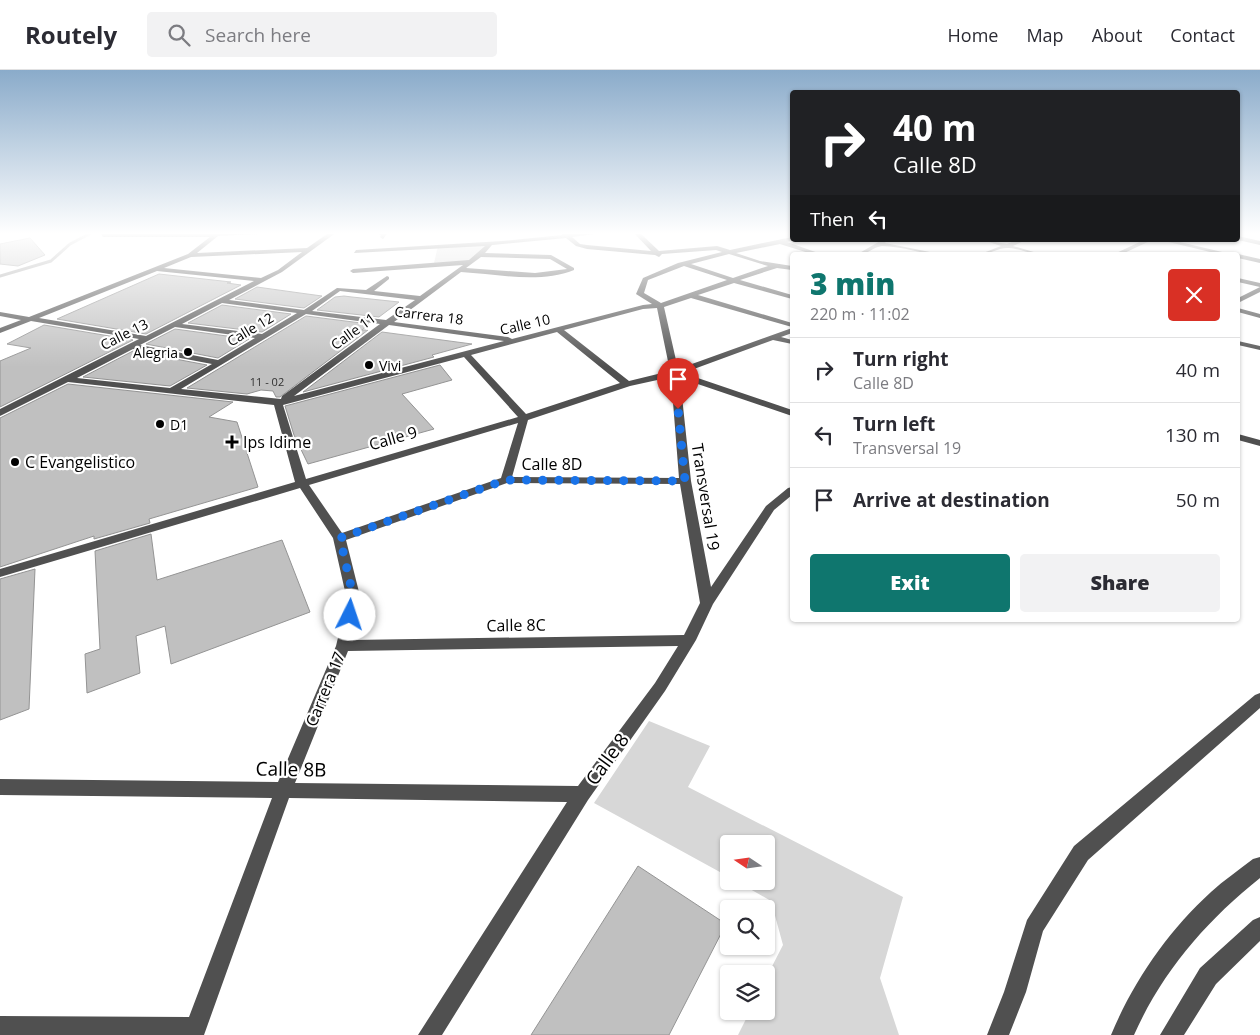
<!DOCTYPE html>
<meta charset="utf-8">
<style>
:root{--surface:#fff;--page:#f2f2f3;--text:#2b2b33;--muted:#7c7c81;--line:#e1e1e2;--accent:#0f766e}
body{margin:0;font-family:"Open Sans",sans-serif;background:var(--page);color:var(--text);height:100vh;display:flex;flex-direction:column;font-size:19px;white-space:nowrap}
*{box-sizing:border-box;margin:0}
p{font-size:16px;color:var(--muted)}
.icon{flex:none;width:28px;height:28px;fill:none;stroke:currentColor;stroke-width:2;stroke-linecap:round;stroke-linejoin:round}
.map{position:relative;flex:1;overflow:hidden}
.details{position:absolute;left:790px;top:182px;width:450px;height:370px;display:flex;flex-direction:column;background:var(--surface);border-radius:5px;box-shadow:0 1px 4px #0004}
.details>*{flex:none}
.guide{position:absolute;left:790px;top:20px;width:450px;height:152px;border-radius:5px;box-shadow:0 1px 4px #0004;background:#202124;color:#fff;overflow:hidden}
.needle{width:32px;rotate:283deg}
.controls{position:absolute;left:720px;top:765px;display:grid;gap:10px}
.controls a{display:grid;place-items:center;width:55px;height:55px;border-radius:5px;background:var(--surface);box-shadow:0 1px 4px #0004;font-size:25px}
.pin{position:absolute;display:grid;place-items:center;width:42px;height:42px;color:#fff;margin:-51px -21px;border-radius:50% 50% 50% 0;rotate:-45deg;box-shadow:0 0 5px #0007}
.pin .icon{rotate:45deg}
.me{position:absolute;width:55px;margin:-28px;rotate:4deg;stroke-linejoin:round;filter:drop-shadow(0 0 4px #0008)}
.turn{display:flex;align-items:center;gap:18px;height:105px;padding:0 20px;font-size:22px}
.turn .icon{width:65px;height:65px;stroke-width:2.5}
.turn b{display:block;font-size:35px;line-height:42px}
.then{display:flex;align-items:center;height:48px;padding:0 20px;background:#0003;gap:10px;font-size:19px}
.round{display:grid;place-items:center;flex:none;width:52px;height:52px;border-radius:5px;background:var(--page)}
.overview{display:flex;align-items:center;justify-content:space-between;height:85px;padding:0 20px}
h1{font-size:30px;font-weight:800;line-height:38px;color:var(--accent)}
.primary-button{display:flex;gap:10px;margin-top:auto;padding:10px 20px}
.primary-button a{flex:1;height:58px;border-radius:5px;background:var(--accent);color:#fff;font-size:20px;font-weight:800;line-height:58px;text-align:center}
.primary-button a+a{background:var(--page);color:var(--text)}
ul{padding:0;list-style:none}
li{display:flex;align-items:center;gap:15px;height:65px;padding:0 20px;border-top:1px solid var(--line)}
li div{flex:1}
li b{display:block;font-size:19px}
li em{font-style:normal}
header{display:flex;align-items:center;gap:30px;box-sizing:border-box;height:70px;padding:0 25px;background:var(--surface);border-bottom:1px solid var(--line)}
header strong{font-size:24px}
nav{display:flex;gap:28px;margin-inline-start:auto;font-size:18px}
.search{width:350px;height:45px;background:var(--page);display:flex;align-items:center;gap:12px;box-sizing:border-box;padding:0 18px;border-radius:5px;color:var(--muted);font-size:19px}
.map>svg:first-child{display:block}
.green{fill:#d7d7d7}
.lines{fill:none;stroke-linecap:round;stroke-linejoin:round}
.stream{stroke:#9e9e9e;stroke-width:3}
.building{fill:#c0c0c0;stroke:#949494}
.minor{fill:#505050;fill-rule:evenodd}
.route{stroke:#1a73e8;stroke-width:9;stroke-dasharray:0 16.2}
.poi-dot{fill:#000;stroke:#fff;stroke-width:2}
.labels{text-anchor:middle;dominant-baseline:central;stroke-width:4.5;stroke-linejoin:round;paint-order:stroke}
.far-number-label{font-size:11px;fill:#303030}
.far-street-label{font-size:14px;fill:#000;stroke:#fff}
.far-poi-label{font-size:14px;fill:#000;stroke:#fff;text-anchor:start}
.street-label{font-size:16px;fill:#000;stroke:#fff}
.poi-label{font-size:16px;fill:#000;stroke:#fff;text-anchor:start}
.near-street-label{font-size:19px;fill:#000;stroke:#fff}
</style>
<header>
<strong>Routely</strong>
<div class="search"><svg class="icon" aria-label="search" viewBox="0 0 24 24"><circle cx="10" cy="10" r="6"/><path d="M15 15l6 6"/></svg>Search here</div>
<nav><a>Home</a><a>Map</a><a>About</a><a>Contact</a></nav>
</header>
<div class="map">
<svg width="1260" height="965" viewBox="0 0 1260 965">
<rect width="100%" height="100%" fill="#fff"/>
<g class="green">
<path d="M491,173L471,192L434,193L438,176Z"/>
<path d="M649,651L710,676L688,717L903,827L880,908L899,965H738L750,941H766V908L783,875L771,831L736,811H766V774H729V807L594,733Z"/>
</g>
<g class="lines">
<path class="stream" d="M0,206L51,191L70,174L93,162"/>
</g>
<g class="building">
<path d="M30,168L45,185L18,196L0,194V174Z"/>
<path d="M159,204L231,212L227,213L241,215L146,264L57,249Z"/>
<path d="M257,217L300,223L322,226L304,238L235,229Z"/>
<path d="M344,226L352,227L399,232L379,247L317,240L335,227Z"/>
<path d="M222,235L291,244L262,262L188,253Z"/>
<path d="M306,246L369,254L362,260H368L280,327H276L273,321L261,320L247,324L187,318Z"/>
<path d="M44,255L133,270L0,337V291L31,278L7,274Z"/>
<path d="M175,259L249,269L218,288L146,274Z"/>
<path d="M382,262L472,274L432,285L434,287L303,322Z"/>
<path d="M133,281L207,295L170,316L83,307Z"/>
<path d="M440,295L452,310L402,324L434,359L308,394L294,365L285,336Z"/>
<path d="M68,314L233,332L209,347L237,352L258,417L149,449L150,453L94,469V466L0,497V348Z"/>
<path d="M151,464L157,510L282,470L310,542L171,594L165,556L136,566L140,603L87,623L85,584L100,579L95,481Z"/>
<path d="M35,499L29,639L0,650V509Z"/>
<path d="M638,796L726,854L669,965H531Z"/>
</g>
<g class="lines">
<g class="minor">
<path d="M297,162L218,166L197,183L307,178L330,162H337L282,202L229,230L304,240L337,218L366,220L387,206L389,207V209L374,221L420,226L463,195L353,203L350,201L353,199L469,190L485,176L354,183L356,180L502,171L562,165L561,162L568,164L610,162L572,167L580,174L587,175L651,181L633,162H639L659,181L717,176L730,180L792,167L794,170L787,172L824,185H815L780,174L736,183L760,191L792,196V200L777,198L740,210L792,225V229L734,213L698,225L792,253V257L691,228L664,237L678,299L792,258V263L781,267L792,270V274L773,270L683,303L792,340V346L680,308L691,411L711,517L766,436L788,418L792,417V425L774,440L713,534L696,570L665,621L588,730L442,965H418L567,732L289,728L204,965H0V946L189,947L272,728L0,725V709L278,712L336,576L347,530L333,468L300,418L0,507V499L295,412L274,335L68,312L0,346V339L139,269L31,251L0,263V258L21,250L0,246V242L29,247L188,184L210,167H103L101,164ZM566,168L576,176L587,179L655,185L659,187L662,184L716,180L722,182L678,193L643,208L636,224L652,234L643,235L512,269L508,267L394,252L461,202C498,204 539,214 574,200V198L551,185L485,183L492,175ZM302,182L278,200L261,208L164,198L191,187ZM729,184L768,196L733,208L691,194ZM481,187L550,189L567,199L535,203L466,198ZM684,196L727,210L661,233L644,223L648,210ZM157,201L254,211L146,266L39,248ZM340,221L415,230L386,250L312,241ZM222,233L297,243L262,264L182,254ZM657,238L670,301L629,311L564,260L643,239ZM306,244L380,254L282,326L281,329L181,319ZM389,255L504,271L294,326ZM175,257L255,268L218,290L140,275ZM557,262L620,313L526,344L471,285ZM133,279L212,294L170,318L77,308ZM464,287L518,347L306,409L283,335ZM671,307L679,408L512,407L528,350L630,316ZM518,353L501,408L342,463L309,415ZM507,413L680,414L700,533L684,565L352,570L361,530L346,470ZM678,576L655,613L578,716L295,713L348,581Z"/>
<path d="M373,162L387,164L383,169L380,167L381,165Z"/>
<path d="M1238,166L1260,171V175L1238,170Z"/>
<path d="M882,170H887L885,173L945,185C924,185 902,176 882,176C873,177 867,185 856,185Z"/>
<path d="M983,170L1007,174L1017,170H1026L1013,176L1044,185C1032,185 1021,179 1009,178C999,177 988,185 978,185L1001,176Z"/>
<path d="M1144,170H1152L1120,185H1112Z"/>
<path d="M1160,170H1171L1235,185H1223Z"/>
<path d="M1238,184L1260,189V193L1238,188V185H1236Z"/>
<path d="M1238,208L1260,213V222L1238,233V228L1260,217L1238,212Z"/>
<path d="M1238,238L1260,244V248L1238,242Z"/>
<path d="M1238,271L1260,276V280L1238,275Z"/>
<path d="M1238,364L1260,370V376L1238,370Z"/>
<path d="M1260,623V638L1088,790L1043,861L1026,922L1009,965H987L1004,922L1027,850L1074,776L1255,625Z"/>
<path d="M1260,787V808C1206,851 1162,902 1134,965H1111C1133,912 1168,861 1211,822C1224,810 1239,800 1253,789Z"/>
<path d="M1260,847V871L1216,914L1184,965H1160L1200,898L1253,850Z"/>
</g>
</g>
<linearGradient id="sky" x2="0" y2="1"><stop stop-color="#8aabca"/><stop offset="0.55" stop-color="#fff"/><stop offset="1" stop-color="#fff" stop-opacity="0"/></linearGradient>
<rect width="1260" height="297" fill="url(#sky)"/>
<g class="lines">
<path class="route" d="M350,545L354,530L340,468L506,410L685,411L678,339"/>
</g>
<g class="poi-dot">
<circle cx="188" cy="282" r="5"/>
<circle cx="369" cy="295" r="5"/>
<circle cx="160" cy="354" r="5"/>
<path d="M229.5 364.5h5v5h5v5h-5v5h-5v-5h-5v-5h5z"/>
<circle cx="15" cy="392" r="5"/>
</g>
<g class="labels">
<g class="far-number-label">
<text x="267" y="311">11 - 02</text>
</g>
<g class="far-street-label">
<text transform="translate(429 245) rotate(7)">Carrera 18</text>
<text transform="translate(525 254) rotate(-13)">Calle 10</text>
<text transform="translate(250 259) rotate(-31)">Calle 12</text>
<text transform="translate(353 261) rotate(-36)">Calle 11</text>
<text transform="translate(124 264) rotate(-27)">Calle 13</text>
</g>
<g class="far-poi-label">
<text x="178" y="282" text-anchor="end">Alegria</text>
<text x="379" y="295">Vivi</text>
<text x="170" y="354">D1</text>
</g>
<g class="street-label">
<text transform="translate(393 368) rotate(-16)">Calle 9</text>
<text x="552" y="394">Calle 8D</text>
<text transform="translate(706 427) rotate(81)">Transversal 19</text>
<text transform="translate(516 555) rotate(-1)">Calle 8C</text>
<text transform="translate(325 619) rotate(-68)">Carrera 17</text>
</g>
<g class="poi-label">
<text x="243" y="372">Ips Idime</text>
<text x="25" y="392">C Evangelistico</text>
</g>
<g class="near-street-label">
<text transform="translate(607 689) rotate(-54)">Calle 8</text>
<text transform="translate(291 699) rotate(1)">Calle 8B</text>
</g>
</g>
</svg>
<div class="controls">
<a><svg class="needle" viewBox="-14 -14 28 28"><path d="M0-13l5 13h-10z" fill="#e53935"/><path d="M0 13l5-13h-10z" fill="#7c7c81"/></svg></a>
<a><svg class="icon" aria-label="search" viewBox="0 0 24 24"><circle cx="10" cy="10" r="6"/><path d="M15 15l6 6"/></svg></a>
<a><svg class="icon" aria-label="layers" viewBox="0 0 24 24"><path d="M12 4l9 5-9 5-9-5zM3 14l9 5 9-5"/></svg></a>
</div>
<div class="pin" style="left:678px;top:339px;background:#d93025"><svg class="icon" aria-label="arrive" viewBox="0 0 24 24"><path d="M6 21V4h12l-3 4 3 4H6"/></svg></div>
<svg class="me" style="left:350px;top:545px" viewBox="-20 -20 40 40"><circle r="19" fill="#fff"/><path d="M0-13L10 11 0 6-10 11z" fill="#1a73e8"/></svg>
<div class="guide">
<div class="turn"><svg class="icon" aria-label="right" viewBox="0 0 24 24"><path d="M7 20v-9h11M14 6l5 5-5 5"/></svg><div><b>40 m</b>Calle 8D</div></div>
<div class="then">Then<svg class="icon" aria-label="left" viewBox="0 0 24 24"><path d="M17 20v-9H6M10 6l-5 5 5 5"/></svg></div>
</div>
<section class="details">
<div class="overview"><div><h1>3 min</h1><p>220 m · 11:02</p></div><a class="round" style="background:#d93025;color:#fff"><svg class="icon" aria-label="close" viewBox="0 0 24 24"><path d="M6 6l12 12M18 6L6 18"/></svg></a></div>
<ul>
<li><svg class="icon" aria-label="right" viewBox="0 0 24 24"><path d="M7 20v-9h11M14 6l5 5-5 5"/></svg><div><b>Turn right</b><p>Calle 8D</p></div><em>40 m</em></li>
<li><svg class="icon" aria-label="left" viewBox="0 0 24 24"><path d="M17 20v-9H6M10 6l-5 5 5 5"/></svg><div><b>Turn left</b><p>Transversal 19</p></div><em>130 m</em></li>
<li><svg class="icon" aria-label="arrive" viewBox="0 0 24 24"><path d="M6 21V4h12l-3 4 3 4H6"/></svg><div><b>Arrive at destination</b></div><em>50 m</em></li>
</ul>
<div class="primary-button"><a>Exit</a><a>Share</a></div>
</section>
</div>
